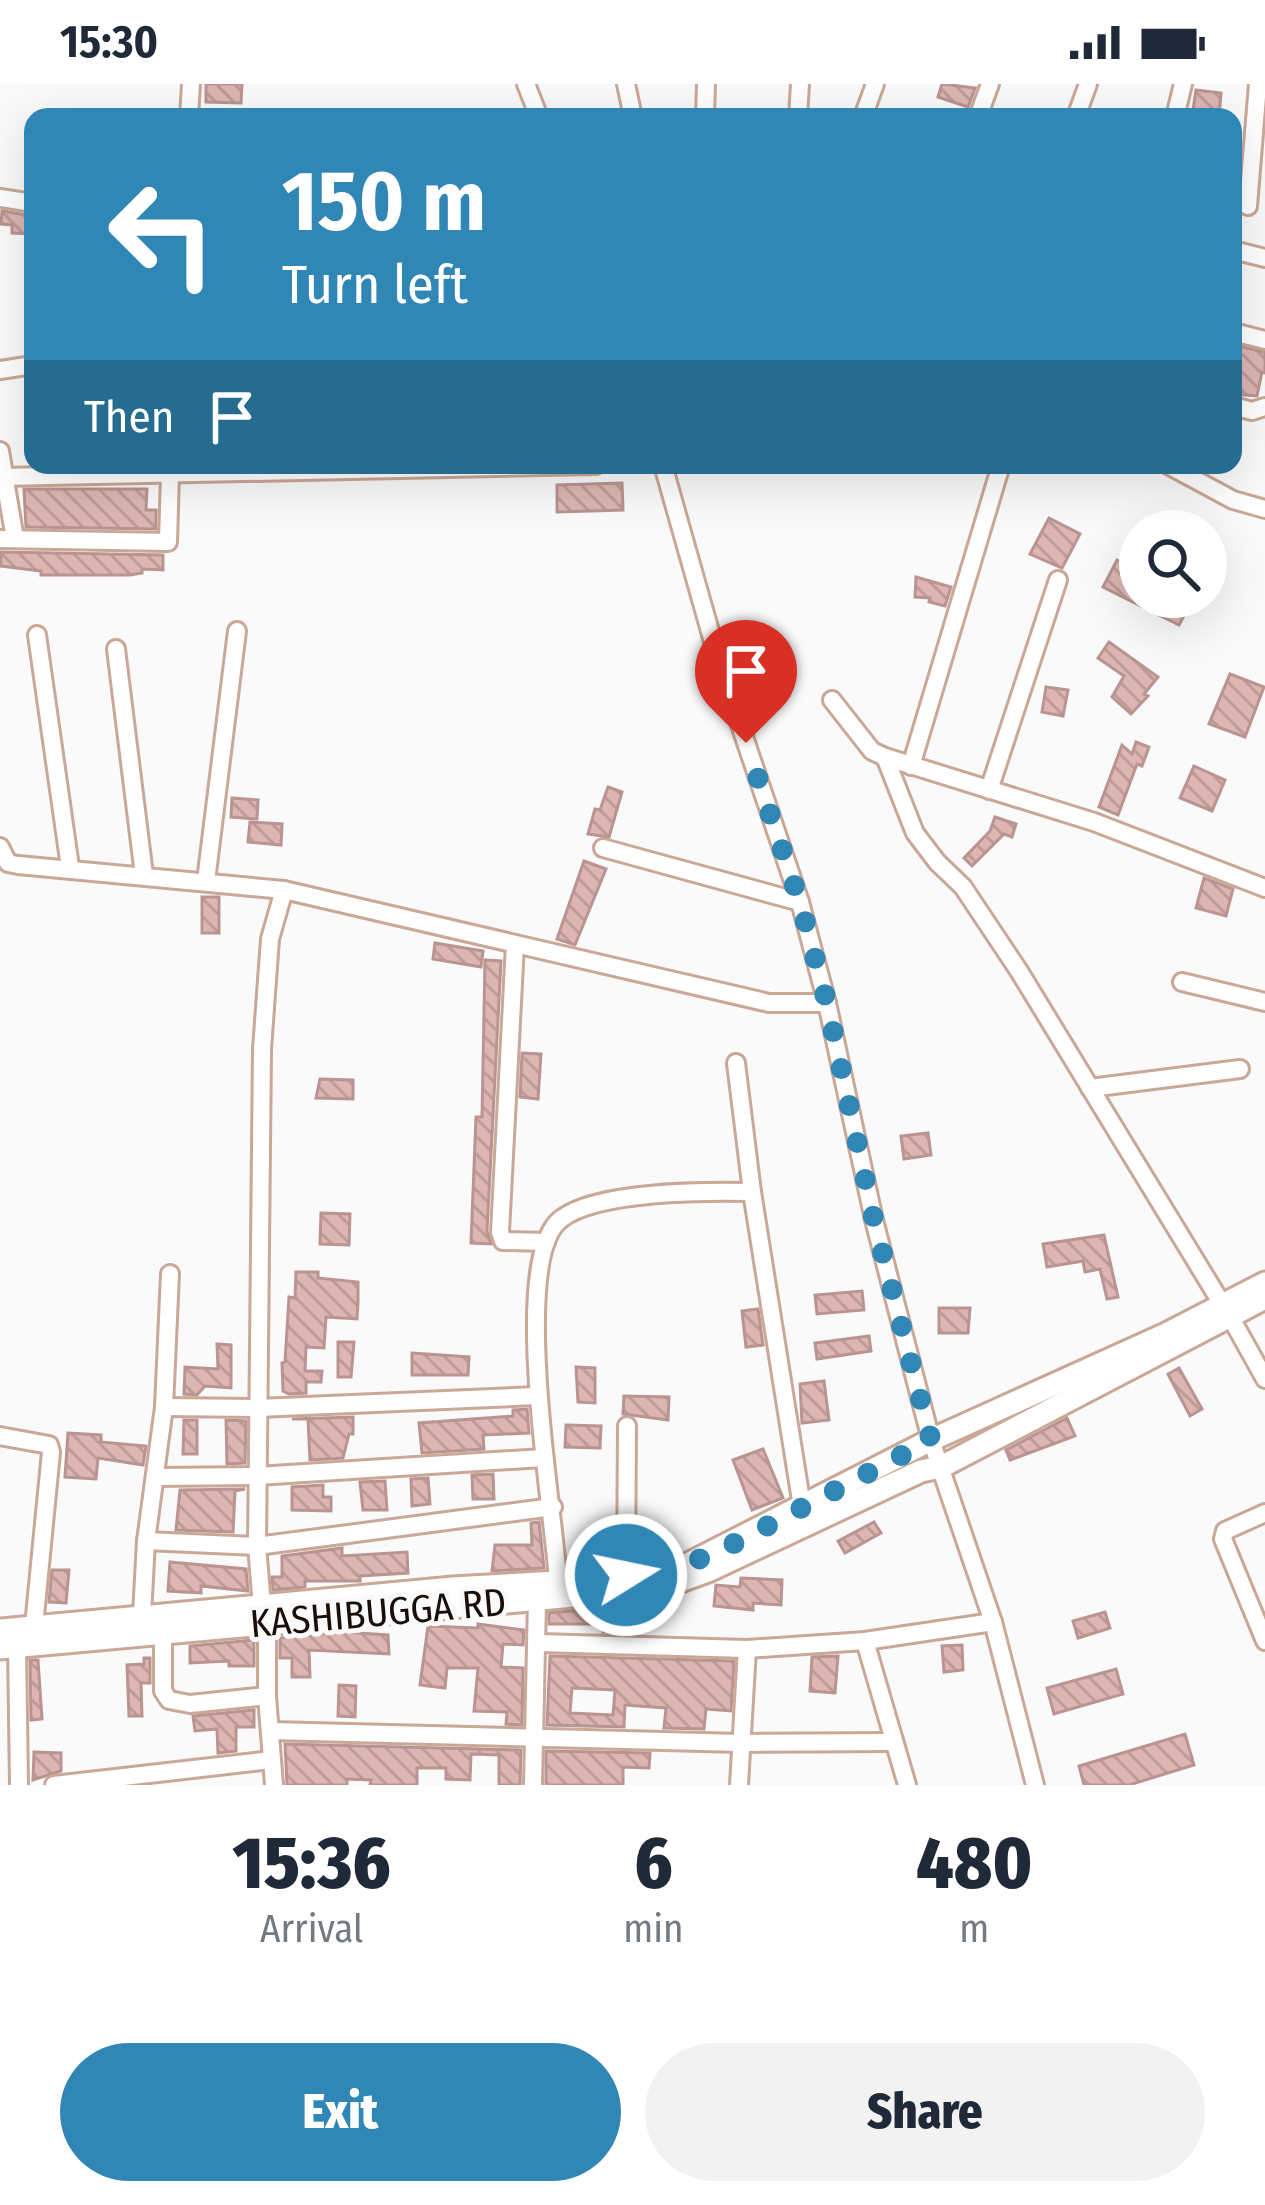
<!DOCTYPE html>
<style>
:root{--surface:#fff;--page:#f2f2f3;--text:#1f2937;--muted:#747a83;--accent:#3087b6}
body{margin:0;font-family:"Fira Sans Condensed",sans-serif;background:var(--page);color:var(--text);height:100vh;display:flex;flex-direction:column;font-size:45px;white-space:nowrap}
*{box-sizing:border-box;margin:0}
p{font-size:39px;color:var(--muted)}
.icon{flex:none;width:66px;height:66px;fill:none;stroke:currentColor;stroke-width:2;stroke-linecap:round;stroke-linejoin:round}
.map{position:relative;height:1701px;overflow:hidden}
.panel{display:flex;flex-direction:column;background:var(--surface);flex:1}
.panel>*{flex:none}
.top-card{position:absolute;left:24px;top:24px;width:1218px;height:366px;border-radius:24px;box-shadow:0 12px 48px #0002;background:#3087b6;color:#fff;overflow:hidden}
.buttons{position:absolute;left:1119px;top:426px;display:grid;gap:24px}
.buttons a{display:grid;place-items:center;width:108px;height:108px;border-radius:50%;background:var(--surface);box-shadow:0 12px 48px #0002;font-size:60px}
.pin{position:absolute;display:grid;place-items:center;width:102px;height:102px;color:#fff;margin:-123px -51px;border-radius:50% 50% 50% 0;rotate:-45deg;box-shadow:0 0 12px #0007}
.pin .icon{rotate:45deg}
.me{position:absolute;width:132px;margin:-66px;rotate:80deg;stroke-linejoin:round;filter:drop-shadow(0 0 9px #0008)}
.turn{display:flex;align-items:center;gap:42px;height:252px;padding:0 60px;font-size:54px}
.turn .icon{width:156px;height:156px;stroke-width:2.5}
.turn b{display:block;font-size:84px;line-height:102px}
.then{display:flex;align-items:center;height:114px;padding:0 60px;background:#0003;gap:24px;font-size:45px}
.eta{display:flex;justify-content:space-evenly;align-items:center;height:204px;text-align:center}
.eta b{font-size:72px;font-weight:800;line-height:84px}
.button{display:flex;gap:24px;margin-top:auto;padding:24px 60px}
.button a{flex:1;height:138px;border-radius:72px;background:var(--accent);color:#fff;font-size:48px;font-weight:800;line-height:138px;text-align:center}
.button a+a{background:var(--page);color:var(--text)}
.status{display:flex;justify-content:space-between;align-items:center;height:84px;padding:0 60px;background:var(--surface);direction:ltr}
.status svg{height:33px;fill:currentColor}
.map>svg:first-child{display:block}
.building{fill:url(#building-back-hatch);stroke:#b99491;stroke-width:3;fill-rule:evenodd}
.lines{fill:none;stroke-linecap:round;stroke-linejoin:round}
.minor-casing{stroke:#c9a897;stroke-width:22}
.major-casing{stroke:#c9a897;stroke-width:27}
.minor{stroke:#fff;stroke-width:16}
.major{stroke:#fff;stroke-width:21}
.route{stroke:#3087b6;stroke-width:21;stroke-dasharray:0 37.8}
.labels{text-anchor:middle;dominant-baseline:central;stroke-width:10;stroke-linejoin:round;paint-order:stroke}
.street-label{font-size:39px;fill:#190e08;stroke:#fafafa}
</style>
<div class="status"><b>15:30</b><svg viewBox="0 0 49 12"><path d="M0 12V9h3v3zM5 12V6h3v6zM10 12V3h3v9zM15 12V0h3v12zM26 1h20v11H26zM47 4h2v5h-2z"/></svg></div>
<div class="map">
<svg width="1265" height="1701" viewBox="0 0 1265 1701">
<defs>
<pattern id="building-back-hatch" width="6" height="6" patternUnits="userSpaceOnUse" patternTransform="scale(3)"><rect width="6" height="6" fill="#ddb6b3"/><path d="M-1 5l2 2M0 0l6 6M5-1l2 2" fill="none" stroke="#bd9b98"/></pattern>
</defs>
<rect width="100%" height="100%" fill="#fafafa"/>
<g class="building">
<path d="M206,0H242L241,19L206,18Z"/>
<path d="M942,0L975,4L968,23L938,13Z"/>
<path d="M1196,6L1221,9L1219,33H1192Z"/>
<path d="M2,127L33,132V150L12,149V141L1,140Z"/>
<path d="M1233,261L1265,268V289L1262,288L1257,312L1233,310Z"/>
<path d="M622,399L623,426L557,428V401Z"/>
<path d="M24,405H147L146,426H156V445L26,443Z"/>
<path d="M1049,434L1080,450L1062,484L1030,470Z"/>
<path d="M1,468L163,471V486L142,485V489L130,491H41V487L1,482Z"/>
<path d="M1117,476L1140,488V513H1194L1179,541L1103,503Z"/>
<path d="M916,493L951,503L945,522L929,518L930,514L915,513Z"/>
<path d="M1109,558L1158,593L1144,610L1148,612L1131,630L1112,613L1124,592L1098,574Z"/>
<path d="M1230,590L1264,603L1245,653L1209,640Z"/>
<path d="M1046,603L1068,606L1063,632L1042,628Z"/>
<path d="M1136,658L1149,663L1142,682L1137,680L1118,731L1099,723L1122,661L1132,670Z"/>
<path d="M1194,682L1225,696L1212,727L1180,714Z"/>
<path d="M608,703L622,708L609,753L588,750L595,725L600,726Z"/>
<path d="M232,714L258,716L257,735L231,733Z"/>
<path d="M995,733L1016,740L1012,753L1004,750L972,782L964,774L990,747Z"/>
<path d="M250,738L282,740L281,761L248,758Z"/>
<path d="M584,777L606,785L575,861L557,855Z"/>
<path d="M1204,794L1233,805L1226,832L1196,824Z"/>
<rect x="202" y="813" width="17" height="36"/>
<path d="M435,859L483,867L481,883L433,875Z"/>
<path d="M485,876L501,877L487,1147L491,1160L471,1159L476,1033H482Z"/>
<path d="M522,969L541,970L538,1015L520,1013Z"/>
<path d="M320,995L353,996V1015L316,1014Z"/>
<path d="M928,1049L931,1071L904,1075L901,1052Z"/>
<path d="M321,1129L350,1130L349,1161L320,1160Z"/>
<path d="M1104,1151L1118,1213L1107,1215L1100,1185L1085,1188L1083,1177L1047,1183L1043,1160Z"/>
<path d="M296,1188H318V1194L358,1198V1218L357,1235L326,1233L324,1264L306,1263L305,1287H322L321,1298H306V1309L289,1310L283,1307L282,1279L285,1278L289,1213L295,1214Z"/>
<path d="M862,1207L864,1226L817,1230L815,1211Z"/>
<path d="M939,1224H970L968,1249H939Z"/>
<path d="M758,1225L763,1261L746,1263L742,1227Z"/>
<path d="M869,1252L871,1267L817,1275L815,1259Z"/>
<path d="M338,1258H354L351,1293H338Z"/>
<path d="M217,1260L231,1261V1304L205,1302L197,1311L184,1310L185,1283L218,1285Z"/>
<path d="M412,1269L469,1273L468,1291H412Z"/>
<path d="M576,1283L595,1284V1319L578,1318Z"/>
<path d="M1179,1284L1202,1325L1190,1332L1168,1290Z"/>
<path d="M824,1297L829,1336L802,1339L800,1300Z"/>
<path d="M624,1312L669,1313L668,1336L623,1330Z"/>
<path d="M527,1325L529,1349L483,1351L484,1365L422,1369L419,1339L513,1332V1326Z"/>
<path d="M353,1333V1350H349L343,1374L310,1376L308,1335H292Z"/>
<path d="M1067,1334L1075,1352L1010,1376L1006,1366Z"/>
<path d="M184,1336H197V1370H183Z"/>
<path d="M226,1336L246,1337L245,1379L227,1380Z"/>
<path d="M566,1341L601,1342L600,1364L565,1363Z"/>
<path d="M68,1349L101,1351V1358L146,1362L143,1381L98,1374L96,1395L65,1393Z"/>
<path d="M763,1365L783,1414L752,1426L733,1376Z"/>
<path d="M493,1390L494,1415H473L472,1391Z"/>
<path d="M428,1394L430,1420L412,1422L411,1395Z"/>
<path d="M385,1397L387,1426H363L360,1398Z"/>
<path d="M323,1401V1413H331V1427L292,1426V1403Z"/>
<path d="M245,1405L235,1407L233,1448L176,1446L180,1406Z"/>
<path d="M539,1438L544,1484L492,1487L495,1461H532L531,1439Z"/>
<path d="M874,1438L881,1449L845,1469L838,1457Z"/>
<path d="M342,1464V1472L407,1468L408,1489L360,1492V1497H305V1503L273,1506L272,1493H282V1472Z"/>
<path d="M170,1478L246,1485L248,1507L201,1502V1509L168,1507Z"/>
<path d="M52,1486H69L66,1519L49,1518Z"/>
<path d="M741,1494L782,1496L781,1521L753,1519V1526L714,1522L716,1501L740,1503Z"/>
<path d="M630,1522V1549L603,1548V1540H549V1529Z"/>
<path d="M1105,1528L1110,1544L1078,1554L1073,1537Z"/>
<path d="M478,1540L524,1546L523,1561L503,1560L501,1583L523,1584L522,1641L506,1640L507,1628L474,1627L478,1584H447L445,1604L420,1601L428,1542L478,1544Z"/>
<path d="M344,1548L388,1551L389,1570L309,1566L310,1593H292V1574H280V1554Z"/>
<path d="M254,1556V1582H229V1577L190,1579V1562Z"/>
<path d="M962,1561L963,1586L944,1588L942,1562Z"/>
<path d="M550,1572L734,1577L731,1627L706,1625L704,1645L664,1644L666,1624L625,1621L624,1643L547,1641ZM572,1604L615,1606L613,1631L570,1629Z"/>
<path d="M838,1572L835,1609L810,1607L812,1573Z"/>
<path d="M144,1574H150V1599H141L142,1632H129L127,1581L144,1580Z"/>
<path d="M30,1576H38L42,1635L31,1636Z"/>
<path d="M1116,1585L1123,1610L1054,1630L1047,1604Z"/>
<path d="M339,1601L356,1602L355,1633L338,1632Z"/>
<path d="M254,1626V1643H236V1667L218,1669L217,1645L195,1647L193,1632Z"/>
<path d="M1185,1650L1194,1681L1129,1701H1084L1079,1682Z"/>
<path d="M285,1660L521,1666L520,1701H499V1671L471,1670L470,1696L446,1695V1684H417V1701H370L371,1696L347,1695V1701H287Z"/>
<path d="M546,1667L650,1669L649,1684L623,1683V1701H546Z"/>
<path d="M34,1668L61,1669V1687L33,1696Z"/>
</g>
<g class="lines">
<g class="minor-casing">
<g id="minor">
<path d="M526,0L539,33"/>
<path d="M626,0L633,33"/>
<path d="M189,33L191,0"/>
<path d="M705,33L706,0"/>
<path d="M798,33L800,0"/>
<path d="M863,33L875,0"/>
<path d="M978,33L990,0"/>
<path d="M1076,33L1088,0"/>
<path d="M1175,33L1183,0"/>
<path d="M0,114L33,119"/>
<path d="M1248,122L1258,0"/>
<path d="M1233,166L1265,174"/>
<path d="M1233,248L1265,256"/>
<path d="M0,286L33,281"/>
<path d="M1233,322L1252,327L1265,323"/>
<path d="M0,367L15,455"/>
<path d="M663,381L719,579L800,818L827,919L874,1136L931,1356L993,1538L1035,1701"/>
<path d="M1168,381L1233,416L1265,425"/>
<path d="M0,393L596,381"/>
<path d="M0,455L168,458L170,390"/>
<path d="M37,551L70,783"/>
<path d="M116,565L144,791"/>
<path d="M832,616L872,667L885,673L1094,738L1265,804"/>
<path d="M885,673L915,749L937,778L963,803L1019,887L1222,1220"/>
<path d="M911,682L1001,381"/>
<path d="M989,706L1058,496"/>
<path d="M0,763L8,779L18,781L284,806L769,919H827"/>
<path d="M603,764L800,818"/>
<path d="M206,797L237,547"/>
<path d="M515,861L500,1148L503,1157L546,1158"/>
<path d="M1182,898L1265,918"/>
<path d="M736,979L752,1108L803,1429"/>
<path d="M1090,1004L1240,985"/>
<path d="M1231,1234L1265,1295"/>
<path d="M164,1323L258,1324L537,1312"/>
<path d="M0,1352L49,1361L51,1368L34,1542"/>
<path d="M155,1393L257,1392L543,1374"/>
<path d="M1265,1429L1225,1447L1223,1455L1265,1557"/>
<path d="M146,1457L257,1462L553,1423"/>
<path d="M626,1491L627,1342"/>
<path d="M558,1498C555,1432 508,1175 561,1135C597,1107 706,1107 752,1108"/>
<path d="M262,1522L257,1462L262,965L270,855L284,806"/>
<path d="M142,1531L146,1457L164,1323L170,1190"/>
<path d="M267,1539V1612L274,1701"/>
<path d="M163,1546V1607L169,1616L190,1620L267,1612"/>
<path d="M865,1557L907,1701"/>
<path d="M539,1559L747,1565L865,1557L993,1538"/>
<path d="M17,1563L19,1701"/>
<path d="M270,1647L741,1659L894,1658"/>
<path d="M54,1701L271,1676"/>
<path d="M533,1701L537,1516"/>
<path d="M739,1701L747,1565"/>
</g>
</g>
<g class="major-casing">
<g id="major">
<path d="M0,1546L453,1504L558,1498L686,1481L931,1356L1166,1250L1265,1199"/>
<path d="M0,1564L661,1504L708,1487L921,1387L941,1383L1265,1214"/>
</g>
</g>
<use href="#minor" class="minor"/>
<use href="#major" class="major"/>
</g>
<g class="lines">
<path class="route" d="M626,1491L664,1486L712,1471L931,1356L874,1136L827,919L800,818L746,659"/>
</g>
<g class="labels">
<g class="street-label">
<text transform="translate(378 1529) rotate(-5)">KASHIBUGGA RD</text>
</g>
</g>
</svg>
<div class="buttons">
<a><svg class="icon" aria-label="search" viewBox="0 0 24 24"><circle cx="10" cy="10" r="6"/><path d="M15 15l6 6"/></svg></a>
</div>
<div class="pin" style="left:746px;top:659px;background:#d93025"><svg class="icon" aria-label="arrive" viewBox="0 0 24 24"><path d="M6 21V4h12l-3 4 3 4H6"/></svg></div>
<svg class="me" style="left:626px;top:1491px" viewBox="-20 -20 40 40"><circle r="17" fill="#3087b6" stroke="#fff" stroke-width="3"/><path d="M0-11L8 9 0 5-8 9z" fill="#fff"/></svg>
<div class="top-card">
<div class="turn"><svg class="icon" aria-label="left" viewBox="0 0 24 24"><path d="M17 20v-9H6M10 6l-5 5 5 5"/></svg><div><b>150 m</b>Turn left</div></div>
<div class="then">Then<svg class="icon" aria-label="arrive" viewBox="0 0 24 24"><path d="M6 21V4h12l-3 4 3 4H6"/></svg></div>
</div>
</div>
<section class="panel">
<div class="eta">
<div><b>15:36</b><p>Arrival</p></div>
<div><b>6</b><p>min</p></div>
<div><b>480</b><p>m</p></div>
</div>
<div class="button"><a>Exit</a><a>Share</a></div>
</section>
